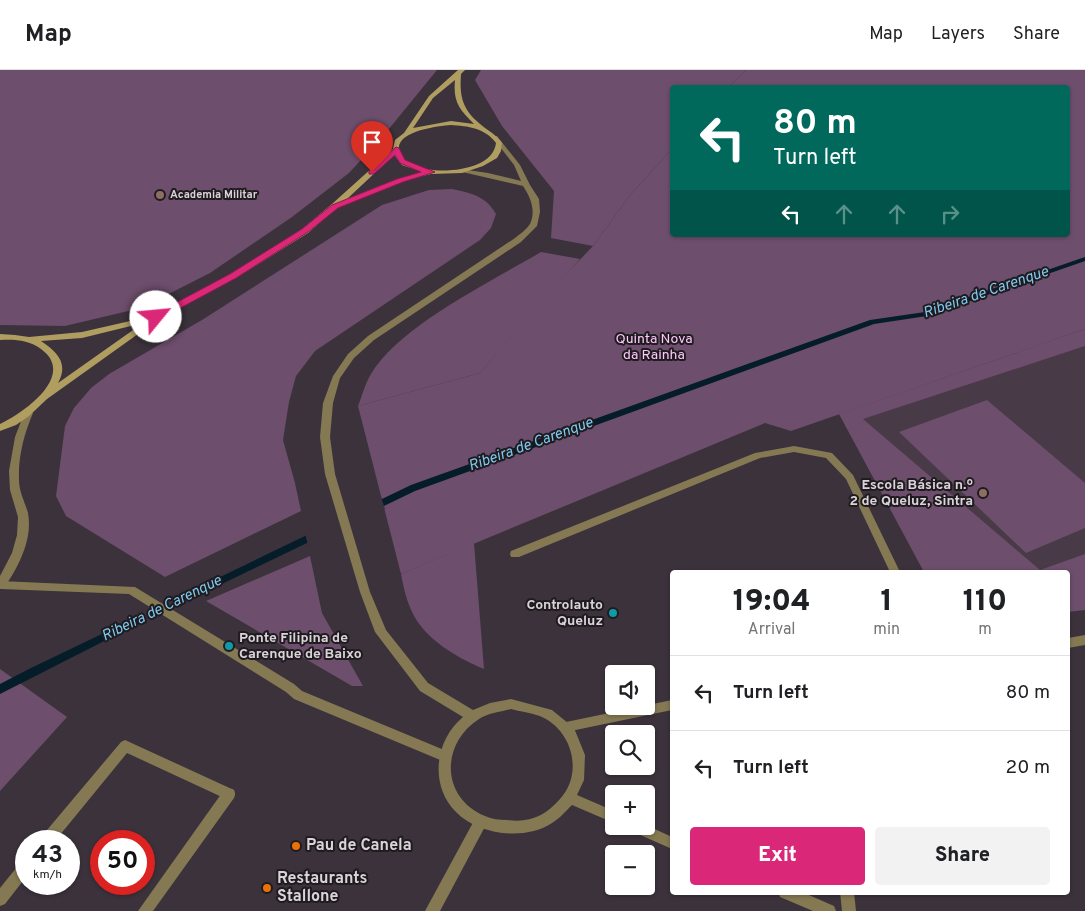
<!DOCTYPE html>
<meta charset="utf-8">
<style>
:root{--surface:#fff;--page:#f2f2f2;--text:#202124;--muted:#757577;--line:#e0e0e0;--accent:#db2777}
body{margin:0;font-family:Overpass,sans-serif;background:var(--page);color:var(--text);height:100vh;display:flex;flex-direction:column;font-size:19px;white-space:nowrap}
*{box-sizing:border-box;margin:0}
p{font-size:16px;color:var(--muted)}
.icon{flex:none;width:28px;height:28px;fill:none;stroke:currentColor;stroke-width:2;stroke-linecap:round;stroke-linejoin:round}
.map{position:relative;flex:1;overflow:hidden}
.sheet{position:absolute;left:670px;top:500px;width:400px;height:325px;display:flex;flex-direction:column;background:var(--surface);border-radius:5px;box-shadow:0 1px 4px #0004}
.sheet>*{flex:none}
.banner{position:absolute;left:670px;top:15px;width:400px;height:152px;border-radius:5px;box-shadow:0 1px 4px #0004;background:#00695c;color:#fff;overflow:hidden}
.controls{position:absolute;left:605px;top:595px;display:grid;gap:10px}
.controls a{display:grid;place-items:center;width:50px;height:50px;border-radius:5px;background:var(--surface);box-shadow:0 1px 4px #0004;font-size:25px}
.speed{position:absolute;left:15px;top:760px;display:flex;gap:10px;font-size:25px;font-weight:700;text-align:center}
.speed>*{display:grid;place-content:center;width:65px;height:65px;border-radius:50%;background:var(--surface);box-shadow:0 1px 4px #0004;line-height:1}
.speed small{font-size:12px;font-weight:400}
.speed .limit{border:8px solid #d22;background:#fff;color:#111}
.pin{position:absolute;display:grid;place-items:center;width:42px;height:42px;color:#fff;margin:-51px -21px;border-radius:50% 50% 50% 0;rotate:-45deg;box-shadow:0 0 5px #0007}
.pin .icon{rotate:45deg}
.me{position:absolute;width:55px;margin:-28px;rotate:62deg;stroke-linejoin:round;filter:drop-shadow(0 0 4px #0008)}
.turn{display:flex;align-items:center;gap:18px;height:105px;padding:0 20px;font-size:22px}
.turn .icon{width:65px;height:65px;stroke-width:2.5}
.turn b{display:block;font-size:35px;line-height:42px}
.lanes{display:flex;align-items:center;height:48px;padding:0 20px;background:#0003;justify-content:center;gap:25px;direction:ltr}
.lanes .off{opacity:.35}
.eta{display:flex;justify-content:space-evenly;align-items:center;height:85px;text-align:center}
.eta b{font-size:30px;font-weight:800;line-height:35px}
.button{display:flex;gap:10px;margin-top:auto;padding:10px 20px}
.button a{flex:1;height:58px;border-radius:5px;background:var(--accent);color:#fff;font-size:20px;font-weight:800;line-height:58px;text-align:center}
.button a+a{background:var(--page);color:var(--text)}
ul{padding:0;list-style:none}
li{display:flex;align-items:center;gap:15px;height:75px;padding:0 20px;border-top:1px solid var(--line)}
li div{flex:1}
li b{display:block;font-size:19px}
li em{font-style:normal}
header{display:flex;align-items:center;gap:30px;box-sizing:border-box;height:70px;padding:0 25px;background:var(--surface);border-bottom:1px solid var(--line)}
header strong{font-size:24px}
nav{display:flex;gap:28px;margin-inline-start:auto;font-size:18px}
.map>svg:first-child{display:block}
.built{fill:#483a47}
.green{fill:#6d4e6c}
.forest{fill:#6e4e6d}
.water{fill:#051d29}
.pier{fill:#3b323b}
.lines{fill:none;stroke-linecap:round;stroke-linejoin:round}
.service{fill:#847953;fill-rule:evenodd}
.pedestrian{fill:#847953;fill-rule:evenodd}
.minor{fill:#847953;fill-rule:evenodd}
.tertiary{fill:#847953;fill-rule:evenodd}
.secondary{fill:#b09e61;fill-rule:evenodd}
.route{fill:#db2777;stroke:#8e194d}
.education-dot{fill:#8d6e63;stroke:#1f1b1f;stroke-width:2}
.culture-dot{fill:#0f9aa8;stroke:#1f1b1f;stroke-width:2}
.food-dot{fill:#e8710a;stroke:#1f1b1f;stroke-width:2}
.labels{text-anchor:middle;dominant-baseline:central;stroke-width:4;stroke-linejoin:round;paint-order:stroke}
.far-poi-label{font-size:11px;font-weight:bold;fill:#dad4da;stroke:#1f1b1f;text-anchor:start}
.park-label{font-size:14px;fill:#ffc8fd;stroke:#1f1b1f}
.poi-label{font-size:14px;font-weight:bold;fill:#dad4da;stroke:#1f1b1f;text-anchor:end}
.water-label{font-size:15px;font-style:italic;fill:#7ec9f0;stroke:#1f1b1f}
.near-poi-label{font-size:16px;font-weight:bold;fill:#dad4da;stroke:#1f1b1f;text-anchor:start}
</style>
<header>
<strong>Map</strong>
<nav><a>Map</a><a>Layers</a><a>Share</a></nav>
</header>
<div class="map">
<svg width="1085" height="841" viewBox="0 0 1085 841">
<rect width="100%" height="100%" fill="#3b323b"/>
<path class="built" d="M1085,259V540L1068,502H924L839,344Z"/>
<g class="green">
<path d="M0,0H437L384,65L349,103L292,147L210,203L141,238L65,256L0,255Z"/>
<path d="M481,0H746L729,17L672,18V79L631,124L593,176L551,168L554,121L502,56L475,10Z"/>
<path d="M452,119C471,123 486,126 496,144L491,158L480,170L315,281L296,306L289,332L283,370L295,413L301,441L165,507L66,446L56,426L65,356L74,338L91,318L109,304L202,250L382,135L429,120Z"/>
<path d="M541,182L580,189L480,303L358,336C362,326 365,314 371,304C399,256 492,211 541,182Z"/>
<path d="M1085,259V276L863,349L1040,500L1085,484V540L1068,542V502H924L839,344Z"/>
<path d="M987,330L1085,413V458L1026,483L899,362Z"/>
<path d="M474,473L484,599C462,590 434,574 420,555C409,541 404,521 401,504Z"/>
<path d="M310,486L322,543L363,616H352L206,531Z"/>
</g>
<g class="forest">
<path d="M746,0H1085V259L791,361L765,353L401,504L358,336L480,303L550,221L593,176L631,124L672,79V165H1068V18L729,17Z"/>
<path d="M0,599L67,647L0,721Z"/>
</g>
<path class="water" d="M1085,187V191L927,246L874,254L415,421L116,565L0,624V614L29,599L411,415L870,250L925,242Z"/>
<g class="pier">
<path d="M381,427L385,439L308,476L305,463Z"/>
<path d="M186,519L200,527L143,555L130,546Z"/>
</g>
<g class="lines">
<g class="service">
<path d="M794,376L832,383L853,405L900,502H890L846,409L826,388L794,382L760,388L519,487H511L510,484L511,481L755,383Z"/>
<path d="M125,670L234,720L235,724L234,728L229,730L224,728L127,683L55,771H40L42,766L121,672Z"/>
<path d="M26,790V807L5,834L0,836V818L21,792Z"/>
<path d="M840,822H854L856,841H842Z"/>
</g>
<path class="pedestrian" d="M0,511L135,517L294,614L302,621L449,682L451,686L449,690L445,692L294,629L286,622L129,524L1,519Z"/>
<g class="minor">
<path d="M1085,565V575L1068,578V568Z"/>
<path d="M672,630V640L566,662L562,661L560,657L562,653L566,652Z"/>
<path d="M229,718L234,720L235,724L234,728L153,841H138L224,720Z"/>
<path d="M481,745L486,747L488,751L440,841H425L476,747Z"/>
</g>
<g class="tertiary">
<path d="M493,66H497L520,95L530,115L539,129L540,142L537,156L521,172L374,270L354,288L340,308L333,333L330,367L335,404L370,522L386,560L428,613L473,640L490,633L511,629L552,640L574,658L585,685L584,710L577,725L614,741V753L572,735C566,741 559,749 552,753C525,771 478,765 456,742C429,715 435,670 463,647L420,621L375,562L360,522L325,404L320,367L323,333L333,306L348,284L368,266L515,168C520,164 527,159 530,154C536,141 531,128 523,116L458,101L461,99L488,103L521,111L514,95L493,68ZM511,639C521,642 535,643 544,648C573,663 583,704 560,729C545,746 530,753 507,750C499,750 492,749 485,746C441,728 440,674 479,649C488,643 500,642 511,639Z"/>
<path d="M28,340L33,343C24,364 18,387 19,410C19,422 25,432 28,443C33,470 18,497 4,518L0,519V506L12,483L17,465L18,447L10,420L9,401L15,367L25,341Z"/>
<path d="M646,755L672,767V779L629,760L628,756H646Z"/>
<path d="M778,822H802L834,836L836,841H813L780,827Z"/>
</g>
<path class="secondary" d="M458,0H465L461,4C459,30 464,42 485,58C492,63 497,66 502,73L501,81L497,88L483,96L462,103L431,104L402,111L339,136L308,163L236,208L159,249L47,329L29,346L16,355L0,361V354C24,343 77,305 41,279C29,270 15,269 0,270V264L15,265L29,267L82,262L152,246L230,204L302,159L332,134L393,79L395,70L404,63L429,26ZM455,10C453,32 459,39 474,54L451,51L413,58L433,28ZM451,55C468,56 485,58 496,73C493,102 436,105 415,96C408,93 401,88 399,80C396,61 438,56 451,55ZM394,85L402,95L422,102L398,109L347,129ZM143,253L58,313C69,293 57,282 41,271L82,268Z"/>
</g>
<path class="route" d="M396,77L399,78L405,90L435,102L403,112L338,138L308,162L236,208L160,249H153V245L230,204L302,159L332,135L397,109L421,102L400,93L395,85L374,104H369V101Z"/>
<g class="education-dot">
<circle cx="160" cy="125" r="5"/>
<circle cx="983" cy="423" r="5"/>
</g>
<g class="culture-dot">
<circle cx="613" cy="543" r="5"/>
<circle cx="229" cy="576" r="5"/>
</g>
<g class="food-dot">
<circle cx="296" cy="776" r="5"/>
<circle cx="267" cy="818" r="5"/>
</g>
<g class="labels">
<g class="far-poi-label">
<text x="170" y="125">Academia Militar</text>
</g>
<g class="park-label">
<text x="654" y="269">Quinta Nova<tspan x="654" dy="16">da Rainha</tspan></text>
</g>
<g class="poi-label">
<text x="973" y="415">Escola Básica n.º<tspan x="973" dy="16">2 de Queluz, Sintra</tspan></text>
<text x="603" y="535">Controlauto<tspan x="603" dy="16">Queluz</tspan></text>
<text x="239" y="568" text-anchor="start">Ponte Filipina de<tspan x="239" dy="16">Carenque de Baixo</tspan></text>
</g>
<g class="water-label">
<text transform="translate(986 223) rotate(-19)">Ribeira de Carenque</text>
<text transform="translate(531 375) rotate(-20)">Ribeira de Carenque</text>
<text transform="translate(162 539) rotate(-26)">Ribeira de Carenque</text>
</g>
<g class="near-poi-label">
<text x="306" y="776">Pau de Canela</text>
<text x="277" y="809">Restaurants<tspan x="277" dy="18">Stallone</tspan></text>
</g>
</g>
</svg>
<div class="controls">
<a><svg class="icon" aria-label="sound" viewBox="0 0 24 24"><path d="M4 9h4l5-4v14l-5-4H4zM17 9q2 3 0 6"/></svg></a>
<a><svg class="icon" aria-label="search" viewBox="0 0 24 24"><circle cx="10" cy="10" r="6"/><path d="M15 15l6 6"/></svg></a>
<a>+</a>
<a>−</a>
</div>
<div class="speed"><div>43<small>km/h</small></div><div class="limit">50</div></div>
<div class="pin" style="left:372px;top:102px;background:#d93025"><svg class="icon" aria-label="arrive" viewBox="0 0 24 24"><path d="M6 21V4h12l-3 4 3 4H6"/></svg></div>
<svg class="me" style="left:156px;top:247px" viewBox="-20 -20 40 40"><circle r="19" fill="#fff"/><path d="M0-13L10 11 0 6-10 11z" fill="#db2777"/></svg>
<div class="banner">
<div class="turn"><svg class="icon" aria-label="left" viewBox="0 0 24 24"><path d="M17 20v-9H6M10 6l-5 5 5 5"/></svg><div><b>80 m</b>Turn left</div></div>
<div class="lanes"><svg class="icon" aria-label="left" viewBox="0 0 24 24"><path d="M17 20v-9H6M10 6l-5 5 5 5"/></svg><svg class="icon off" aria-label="ahead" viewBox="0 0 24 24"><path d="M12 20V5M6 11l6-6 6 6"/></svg><svg class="icon off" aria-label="ahead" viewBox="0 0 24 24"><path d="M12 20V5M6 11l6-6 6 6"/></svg><svg class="icon off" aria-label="right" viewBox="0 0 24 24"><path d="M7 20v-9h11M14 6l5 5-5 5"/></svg></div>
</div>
<section class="sheet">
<div class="eta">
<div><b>19:04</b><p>Arrival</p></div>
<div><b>1</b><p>min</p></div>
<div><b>110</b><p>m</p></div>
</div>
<ul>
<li><svg class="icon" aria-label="left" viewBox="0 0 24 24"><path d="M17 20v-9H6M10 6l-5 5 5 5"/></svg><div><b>Turn left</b></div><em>80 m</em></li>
<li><svg class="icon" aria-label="left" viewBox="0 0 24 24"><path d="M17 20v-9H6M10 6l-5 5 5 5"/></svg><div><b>Turn left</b></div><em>20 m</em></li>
</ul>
<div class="button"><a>Exit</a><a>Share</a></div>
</section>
</div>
